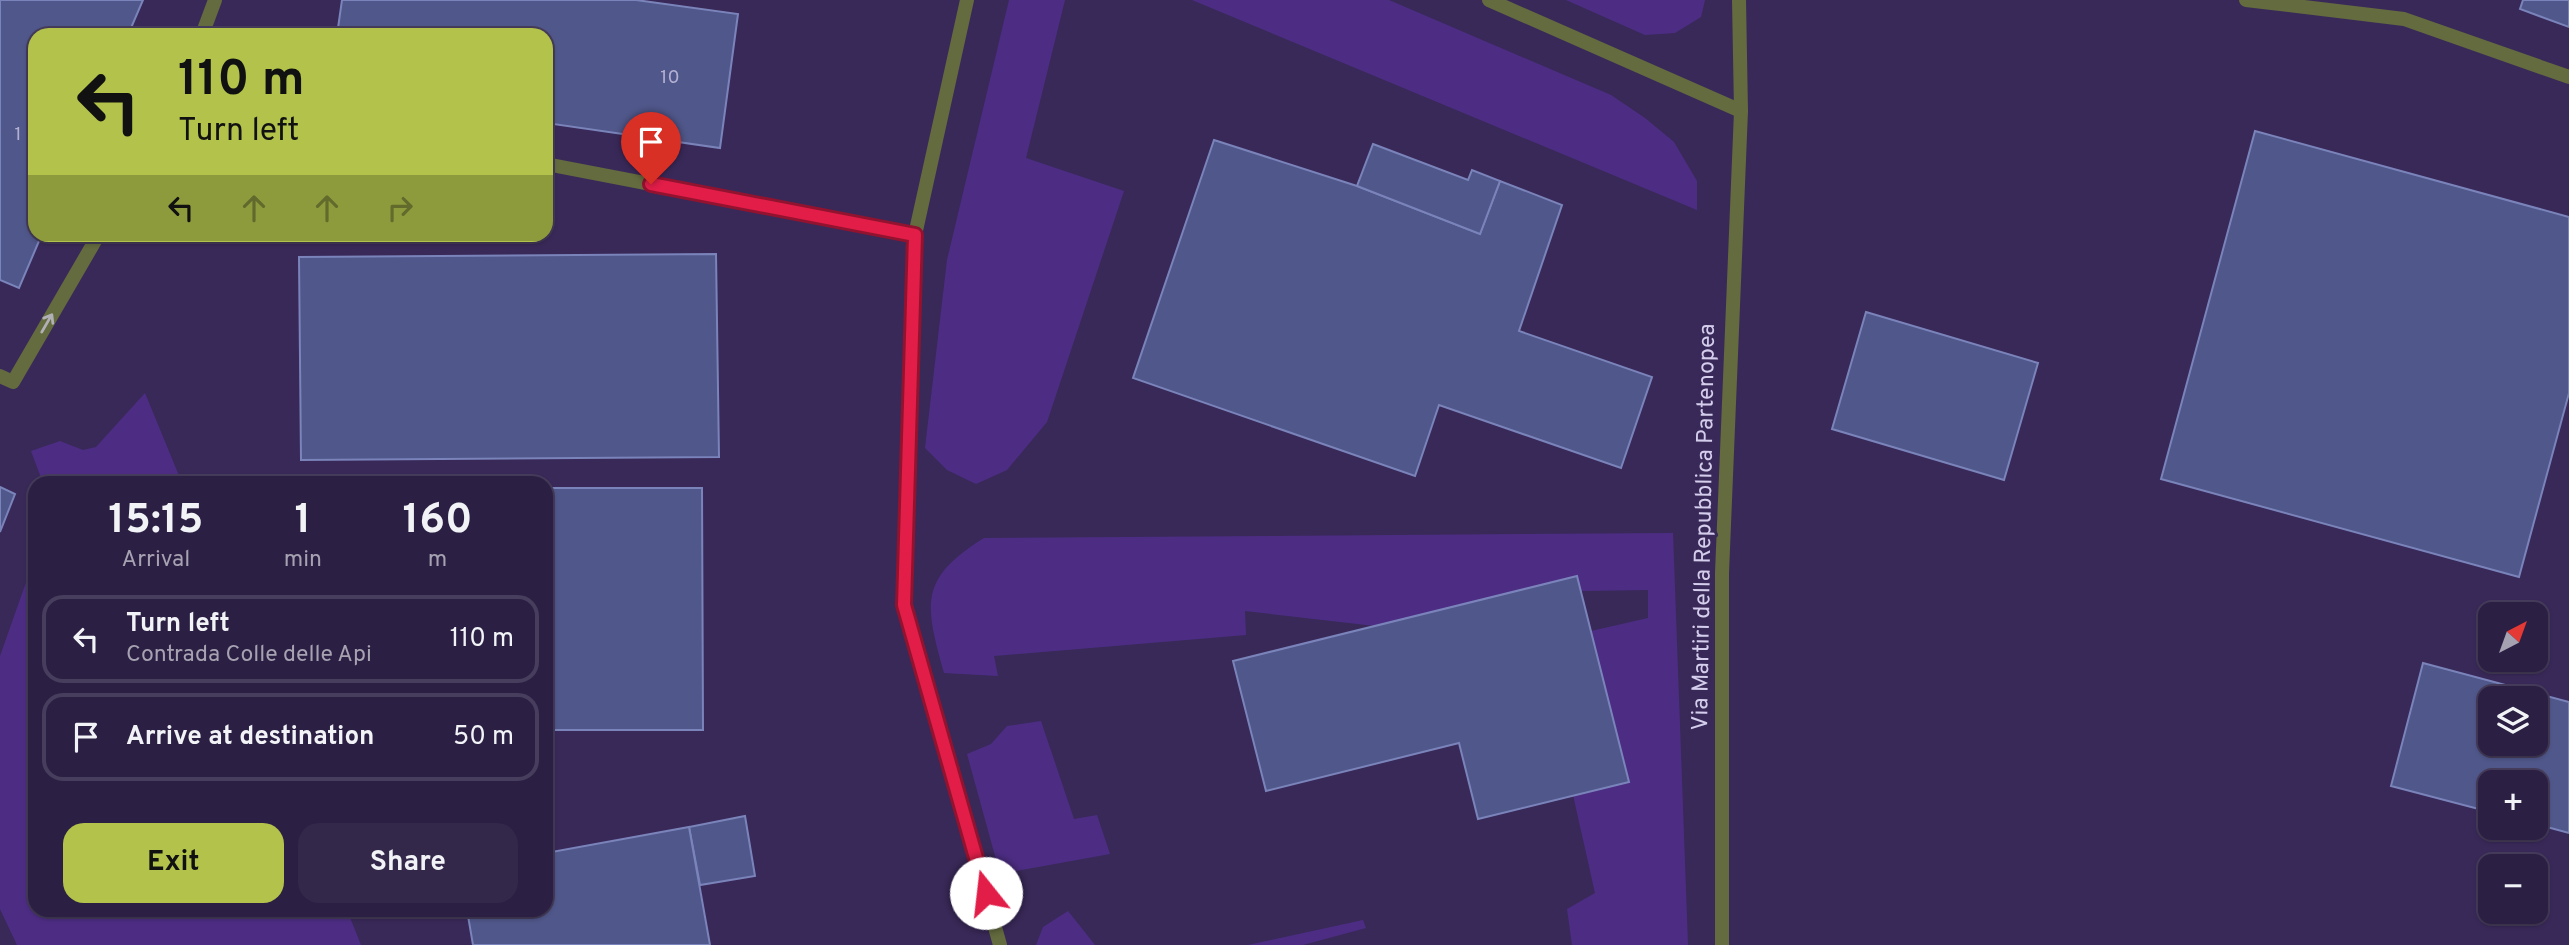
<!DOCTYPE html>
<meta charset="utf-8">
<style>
:root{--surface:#2b1f43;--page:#33274a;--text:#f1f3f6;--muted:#a6a2b2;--line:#473d5c;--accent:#b2c24b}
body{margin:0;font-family:Overpass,sans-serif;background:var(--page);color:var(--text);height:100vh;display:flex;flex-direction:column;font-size:26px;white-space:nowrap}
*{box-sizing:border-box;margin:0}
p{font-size:23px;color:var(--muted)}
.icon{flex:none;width:38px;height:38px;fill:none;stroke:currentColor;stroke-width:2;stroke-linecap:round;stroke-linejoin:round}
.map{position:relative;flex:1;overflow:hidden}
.panel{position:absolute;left:28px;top:476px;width:525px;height:441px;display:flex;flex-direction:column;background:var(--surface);border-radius:21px;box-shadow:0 2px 5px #0004,0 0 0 2px var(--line)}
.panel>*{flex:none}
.hud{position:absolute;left:28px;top:28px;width:525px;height:214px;border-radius:21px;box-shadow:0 2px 5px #0004,0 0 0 2px var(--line);background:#b2c24b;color:#111;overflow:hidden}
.needle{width:46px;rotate:41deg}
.fabs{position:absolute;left:2478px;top:602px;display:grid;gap:14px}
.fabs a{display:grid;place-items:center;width:70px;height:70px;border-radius:14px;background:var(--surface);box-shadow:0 2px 5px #0004,0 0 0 2px var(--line);font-size:35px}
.pin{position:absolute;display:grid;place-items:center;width:60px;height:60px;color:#fff;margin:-72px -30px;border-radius:50% 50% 50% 0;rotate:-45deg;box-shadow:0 0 7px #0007}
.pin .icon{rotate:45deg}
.me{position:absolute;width:77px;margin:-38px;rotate:344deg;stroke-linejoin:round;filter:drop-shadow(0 0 5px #0008)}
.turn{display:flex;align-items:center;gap:24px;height:147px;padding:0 35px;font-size:32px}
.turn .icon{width:91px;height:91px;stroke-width:2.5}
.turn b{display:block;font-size:49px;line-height:60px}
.lanes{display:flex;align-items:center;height:66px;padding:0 35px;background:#0003;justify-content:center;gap:35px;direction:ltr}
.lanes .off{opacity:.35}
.eta{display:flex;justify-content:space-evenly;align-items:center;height:119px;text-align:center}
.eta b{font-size:42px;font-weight:700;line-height:49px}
.cta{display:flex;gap:14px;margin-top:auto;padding:14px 35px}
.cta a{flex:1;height:80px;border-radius:21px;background:var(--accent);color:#111;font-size:28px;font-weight:700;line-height:80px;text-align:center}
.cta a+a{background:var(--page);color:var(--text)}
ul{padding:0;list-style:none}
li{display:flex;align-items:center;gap:21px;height:88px;margin:0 14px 10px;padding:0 21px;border:4px solid var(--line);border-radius:21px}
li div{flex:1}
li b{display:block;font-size:26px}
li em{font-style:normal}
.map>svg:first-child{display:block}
.green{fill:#4d2d84}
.building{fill:#50578a;stroke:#7a84ba;stroke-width:2;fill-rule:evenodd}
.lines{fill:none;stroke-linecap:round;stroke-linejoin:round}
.minor{stroke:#646b3e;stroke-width:14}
.oneway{stroke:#b2b0b7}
.route-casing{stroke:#92132f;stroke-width:18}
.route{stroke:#e11d48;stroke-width:12}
.labels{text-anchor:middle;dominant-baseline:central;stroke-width:6;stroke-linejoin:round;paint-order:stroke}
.number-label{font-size:19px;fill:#b3b0d3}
.street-label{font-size:23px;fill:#d4cdeb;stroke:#392959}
</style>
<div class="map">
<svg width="2569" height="945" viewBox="0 0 2569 945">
<rect width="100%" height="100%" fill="#392959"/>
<g class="green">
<path d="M1009,0H1065L1026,158L1124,191L1047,422L1007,470L976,484L947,470L925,448L947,260Z"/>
<path d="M1192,0H1389L1611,95L1645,118L1674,142L1697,181V210Z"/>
<path d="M1566,0H1705L1701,17L1675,33L1645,35Z"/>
<path d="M145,393L182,483H43L31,451L60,441L83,450L96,447Z"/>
<path d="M1673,533L1688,945H1572L1567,909L1595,893L1573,795L1591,631L1648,618V590L1580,591L1576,576L1375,626L1245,611L1246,635L994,656L998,676L944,673C925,604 918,579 984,538Z"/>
<path d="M35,557V910H347L361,945H17L0,909V656Z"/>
<path d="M1041,721L1074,819L1097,815L1110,854L1000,874L967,754L991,744L1007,726Z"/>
<path d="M1068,911L1095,945H1036L1043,927Z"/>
<path d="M1363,920L1366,928L1303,945H1248Z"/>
</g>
<g class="building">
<path d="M0,0H143L128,35H35V234H42L19,288L0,280Z"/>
<path d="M342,0H636L738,14L720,148L546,123V35H337Z"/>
<path d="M2523,0H2569V27L2520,9Z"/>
<path d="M2255,131L2569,217V393L2519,577L2161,479Z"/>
<path d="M1214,140L1357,186L1480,234L1500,181L1562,205L1519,331L1652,377L1621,468L1439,405L1415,476L1133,378Z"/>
<path d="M1373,144L1468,180L1472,170L1500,181L1480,234L1357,186Z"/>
<path d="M716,254L719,457L301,460L299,257Z"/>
<path d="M1866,312L2038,363L2004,480L1832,429Z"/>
<path d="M0,487L15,494L0,532Z"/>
<path d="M546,488H702L703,730H546Z"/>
<path d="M1577,576L1629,782L1478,819L1459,743L1266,791L1233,661Z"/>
<path d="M2423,663L2569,702V833L2536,824V782H2490V812L2391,786ZM2490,698H2536V744H2490Z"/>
<path d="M745,816L755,876L700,885L689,827Z"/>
<path d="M689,827L710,945H473L467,910H546V853Z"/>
</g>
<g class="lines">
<g class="minor">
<path d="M967,0L915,235L904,605L1000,945"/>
<path d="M1489,0L1741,111"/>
<path d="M2246,0L2404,19L2569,77"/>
<path d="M202,35L215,0"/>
<path d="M546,164L915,235"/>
<path d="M0,376L13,382L99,234"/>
<path d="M1722,945V573L1741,111L1739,0"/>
</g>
</g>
<defs><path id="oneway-shaft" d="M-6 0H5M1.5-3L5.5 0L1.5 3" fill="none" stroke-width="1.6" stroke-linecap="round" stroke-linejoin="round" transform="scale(1.75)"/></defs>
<use class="oneway" href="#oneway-shaft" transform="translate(47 323) rotate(-60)"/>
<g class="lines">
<g class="route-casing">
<path id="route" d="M651,184L915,235L904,605L986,893"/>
</g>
<use href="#route" class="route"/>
</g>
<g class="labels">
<g class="number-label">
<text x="670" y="78">10</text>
<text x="18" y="135">1</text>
</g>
<g class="street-label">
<text transform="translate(1705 527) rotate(-89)">Via Martiri della Repubblica Partenopea</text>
</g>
</g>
</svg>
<div class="fabs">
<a><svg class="needle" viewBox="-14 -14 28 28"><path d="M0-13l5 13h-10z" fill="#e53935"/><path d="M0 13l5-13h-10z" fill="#a6a2b2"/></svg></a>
<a><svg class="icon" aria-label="layers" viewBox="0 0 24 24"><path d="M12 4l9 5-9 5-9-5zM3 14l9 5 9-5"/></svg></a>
<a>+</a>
<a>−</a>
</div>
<div class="pin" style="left:651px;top:184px;background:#d93025"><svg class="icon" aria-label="arrive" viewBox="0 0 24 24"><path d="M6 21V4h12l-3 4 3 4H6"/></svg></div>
<svg class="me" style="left:986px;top:893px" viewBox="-20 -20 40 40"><circle r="19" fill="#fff"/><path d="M0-13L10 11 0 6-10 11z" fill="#e11d48"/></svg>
<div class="hud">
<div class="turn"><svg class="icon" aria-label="left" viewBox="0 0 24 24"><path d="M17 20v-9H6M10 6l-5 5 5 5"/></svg><div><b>110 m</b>Turn left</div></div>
<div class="lanes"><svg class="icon" aria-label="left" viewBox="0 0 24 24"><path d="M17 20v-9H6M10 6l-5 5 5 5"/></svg><svg class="icon off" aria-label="ahead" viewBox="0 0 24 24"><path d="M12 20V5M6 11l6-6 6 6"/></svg><svg class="icon off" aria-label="ahead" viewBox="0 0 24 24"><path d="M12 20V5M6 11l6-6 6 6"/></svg><svg class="icon off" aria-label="right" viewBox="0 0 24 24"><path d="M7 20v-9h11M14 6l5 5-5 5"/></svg></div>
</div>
<section class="panel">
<div class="eta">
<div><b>15:15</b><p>Arrival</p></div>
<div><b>1</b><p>min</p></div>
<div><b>160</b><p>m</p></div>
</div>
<ul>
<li><svg class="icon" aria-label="left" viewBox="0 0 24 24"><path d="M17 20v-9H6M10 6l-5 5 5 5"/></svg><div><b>Turn left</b><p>Contrada Colle delle Api</p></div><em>110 m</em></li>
<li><svg class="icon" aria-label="arrive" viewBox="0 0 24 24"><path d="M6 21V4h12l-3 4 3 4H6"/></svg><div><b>Arrive at destination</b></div><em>50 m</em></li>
</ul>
<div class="cta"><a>Exit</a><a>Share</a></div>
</section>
</div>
